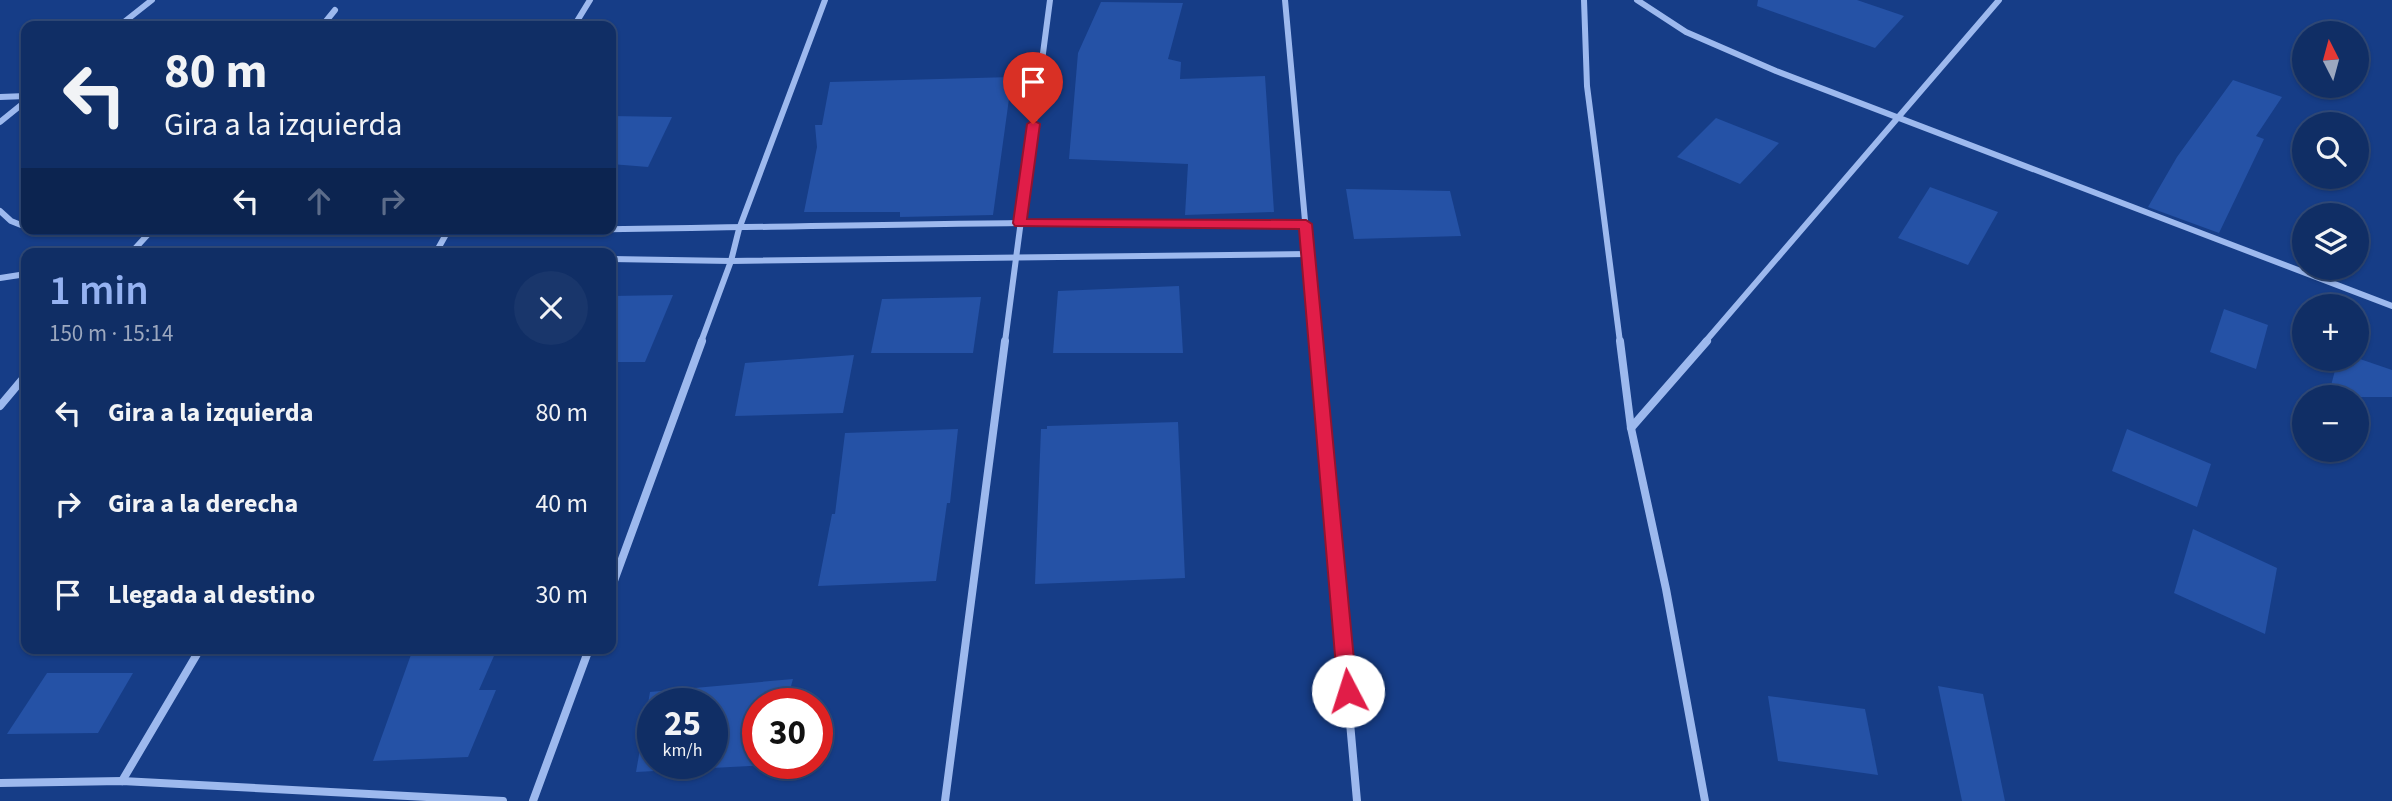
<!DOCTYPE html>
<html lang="es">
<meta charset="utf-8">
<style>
:root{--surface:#102e65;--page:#19366b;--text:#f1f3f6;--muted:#9ca8bf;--line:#304a79;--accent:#95b2f1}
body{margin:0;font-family:"Source Sans 3",sans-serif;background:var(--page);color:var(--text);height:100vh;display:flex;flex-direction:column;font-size:26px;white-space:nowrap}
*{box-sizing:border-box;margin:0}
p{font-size:23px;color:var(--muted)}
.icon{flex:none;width:38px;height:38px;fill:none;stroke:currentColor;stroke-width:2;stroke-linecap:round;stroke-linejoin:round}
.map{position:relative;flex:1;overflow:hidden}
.drawer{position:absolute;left:21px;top:248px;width:595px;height:406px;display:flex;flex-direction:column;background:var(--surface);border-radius:14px;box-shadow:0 2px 5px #0004,0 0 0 2px var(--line)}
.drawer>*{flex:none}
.top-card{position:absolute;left:21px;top:21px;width:595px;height:214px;border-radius:14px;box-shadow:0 2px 5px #0004,0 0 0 2px var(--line);background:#102e65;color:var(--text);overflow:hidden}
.needle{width:46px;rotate:354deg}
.buttons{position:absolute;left:2292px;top:21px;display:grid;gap:14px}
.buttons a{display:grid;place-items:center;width:77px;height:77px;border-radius:50%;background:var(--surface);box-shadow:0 2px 5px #0004,0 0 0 2px var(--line);font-size:35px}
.speed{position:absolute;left:637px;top:688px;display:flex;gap:14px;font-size:35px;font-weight:700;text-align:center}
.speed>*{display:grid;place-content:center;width:91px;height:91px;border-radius:50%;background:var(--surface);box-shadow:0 2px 5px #0004,0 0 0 2px var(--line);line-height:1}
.speed small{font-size:18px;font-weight:400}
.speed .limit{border:10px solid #d22;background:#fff;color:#111}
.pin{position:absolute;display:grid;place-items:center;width:60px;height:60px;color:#fff;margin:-72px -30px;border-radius:50% 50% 50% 0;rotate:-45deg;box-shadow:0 0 7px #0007}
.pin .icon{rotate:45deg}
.me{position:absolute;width:77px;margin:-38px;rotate:355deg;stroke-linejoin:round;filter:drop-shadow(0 0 5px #0008)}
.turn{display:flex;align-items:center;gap:24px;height:147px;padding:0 28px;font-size:32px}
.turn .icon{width:91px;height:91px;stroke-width:2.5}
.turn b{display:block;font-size:49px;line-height:60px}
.lanes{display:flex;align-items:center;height:66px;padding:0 28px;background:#0003;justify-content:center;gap:35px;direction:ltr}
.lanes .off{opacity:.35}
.round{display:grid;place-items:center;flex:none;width:74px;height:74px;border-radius:37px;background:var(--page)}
.headline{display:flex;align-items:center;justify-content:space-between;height:119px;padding:0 28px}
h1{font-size:42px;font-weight:600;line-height:52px;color:var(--accent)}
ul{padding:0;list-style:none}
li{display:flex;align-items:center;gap:21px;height:91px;padding:0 28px}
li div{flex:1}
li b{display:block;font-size:26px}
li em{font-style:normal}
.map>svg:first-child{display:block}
.building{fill:#2552a6;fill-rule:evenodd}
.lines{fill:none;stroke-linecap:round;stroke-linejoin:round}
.street-far1{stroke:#9db9ee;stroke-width:6}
.street{stroke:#9db9ee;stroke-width:8}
.route{fill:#e11d48;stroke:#92132f;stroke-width:2}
</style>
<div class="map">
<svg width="2392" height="801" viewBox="0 0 2392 801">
<rect width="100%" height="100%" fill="#163d87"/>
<g class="building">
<path d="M1758,0H1857L1904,16L1875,48L1757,6Z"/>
<path d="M1101,2L1183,3L1168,59L1181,62L1180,79L1265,76L1274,212L1185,215L1188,164L1069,159L1078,53Z"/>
<path d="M1012,77L993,215L900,217V212H804L817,147L815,125H822L830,82Z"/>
<path d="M2233,80L2282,97L2256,136L2264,139L2219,233L2148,207L2177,157Z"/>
<path d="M611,116L672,117L648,167L611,164Z"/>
<path d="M1716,118L1779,143L1740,184L1677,157Z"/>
<path d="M1930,187L1998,212L1968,265L1898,238Z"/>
<path d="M1346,189L1450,191L1461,236L1354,239Z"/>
<path d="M1179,286L1183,353H1053L1058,291Z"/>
<path d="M673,295L645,362H611V296Z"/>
<path d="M981,297L973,353H871L882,299Z"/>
<path d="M2224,309L2268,325L2256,369L2210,352Z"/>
<path d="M854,355L843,413L735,416L745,363Z"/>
<path d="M2357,358L2392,370V397H2328L2338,359Z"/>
<path d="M1178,422L1185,578L1035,584L1041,429H1047V426Z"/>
<path d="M958,429L950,503H947L936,581L818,586L832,514H835L845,433Z"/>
<path d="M2127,429L2211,464L2197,507L2112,471Z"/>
<path d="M2193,529L2277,568L2265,634L2174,593Z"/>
<path d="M413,649H497L479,690H496L468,757L373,761Z"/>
<path d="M47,673H133L98,733L7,734Z"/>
<path d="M793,679L786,704H758V763H767V765L636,772L650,692ZM653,704H712V763H653Z"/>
<path d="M1938,686L1983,694L2005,801H1962Z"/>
<path d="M1768,696L1865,709L1878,775L1778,761Z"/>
</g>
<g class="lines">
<g class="street-far1">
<path d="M1285,0L1316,342"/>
<path d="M1584,0L1587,86L1620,342"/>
<path d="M1637,0L1686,32L1776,71L2392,306"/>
<path d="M119,26L152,0"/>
<path d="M322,26L335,10"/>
<path d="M574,26L590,0"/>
<path d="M0,97L26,96"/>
<path d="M0,122L26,101"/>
<path d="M0,211L11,221L26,227"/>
<path d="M31,229C360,237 689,227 1018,223C1114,222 1210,224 1306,224"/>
<path d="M130,254L151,231"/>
<path d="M435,254L449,229"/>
<path d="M611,259L731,261L1309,254"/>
<path d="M0,278L26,274"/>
<path d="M701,342L731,261L739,229L825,0"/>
<path d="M1005,342L1050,0"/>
<path d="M1705,342L1999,0"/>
</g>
<g class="street">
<path d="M1316,341L1357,801"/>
<path d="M1620,341L1631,428L1666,589L1705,801"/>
<path d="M0,406L26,375"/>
<path d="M1631,428L1707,341"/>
<path d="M611,589L702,341"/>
<path d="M122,781L200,649"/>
<path d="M0,783L122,781L503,801"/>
<path d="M533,801L589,649"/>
<path d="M945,801L1005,341"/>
</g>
</g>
<path class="route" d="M1033,120L1040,124L1027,219L1306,220L1312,224L1357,691L1354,697L1348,700L1341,697L1338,691L1299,229L1015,226L1013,223L1027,124Z"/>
</svg>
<div class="buttons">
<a><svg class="needle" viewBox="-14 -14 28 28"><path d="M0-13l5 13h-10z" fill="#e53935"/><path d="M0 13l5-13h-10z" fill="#9ca8bf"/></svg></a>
<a><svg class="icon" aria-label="search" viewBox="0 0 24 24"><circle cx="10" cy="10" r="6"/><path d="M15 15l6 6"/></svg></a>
<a><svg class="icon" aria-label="layers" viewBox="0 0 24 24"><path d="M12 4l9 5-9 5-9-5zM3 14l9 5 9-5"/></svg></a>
<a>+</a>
<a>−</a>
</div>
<div class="speed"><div>25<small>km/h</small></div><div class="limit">30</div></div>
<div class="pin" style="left:1033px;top:124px;background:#d93025"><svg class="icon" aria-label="arrive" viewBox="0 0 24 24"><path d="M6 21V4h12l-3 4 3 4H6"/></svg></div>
<svg class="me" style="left:1348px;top:691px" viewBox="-20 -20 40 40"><circle r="19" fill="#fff"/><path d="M0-13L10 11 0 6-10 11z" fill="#e11d48"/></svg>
<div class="top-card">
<div class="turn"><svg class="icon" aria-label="left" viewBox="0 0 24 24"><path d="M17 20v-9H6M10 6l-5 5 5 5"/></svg><div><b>80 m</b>Gira a la izquierda</div></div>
<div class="lanes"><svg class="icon" aria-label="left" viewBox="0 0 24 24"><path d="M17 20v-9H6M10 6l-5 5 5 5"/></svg><svg class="icon off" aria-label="ahead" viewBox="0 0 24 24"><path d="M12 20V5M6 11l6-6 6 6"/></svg><svg class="icon off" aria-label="right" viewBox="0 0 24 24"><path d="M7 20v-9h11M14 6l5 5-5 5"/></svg></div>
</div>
<section class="drawer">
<div class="headline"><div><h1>1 min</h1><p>150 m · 15:14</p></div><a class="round"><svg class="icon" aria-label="close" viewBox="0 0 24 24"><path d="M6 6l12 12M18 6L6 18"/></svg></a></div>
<ul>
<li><svg class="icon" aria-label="left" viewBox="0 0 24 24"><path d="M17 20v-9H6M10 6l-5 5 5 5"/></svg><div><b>Gira a la izquierda</b></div><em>80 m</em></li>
<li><svg class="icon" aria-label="right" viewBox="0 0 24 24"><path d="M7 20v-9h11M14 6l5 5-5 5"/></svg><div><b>Gira a la derecha</b></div><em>40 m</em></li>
<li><svg class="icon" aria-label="arrive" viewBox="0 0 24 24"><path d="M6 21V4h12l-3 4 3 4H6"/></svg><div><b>Llegada al destino</b></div><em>30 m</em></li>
</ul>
</section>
</div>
